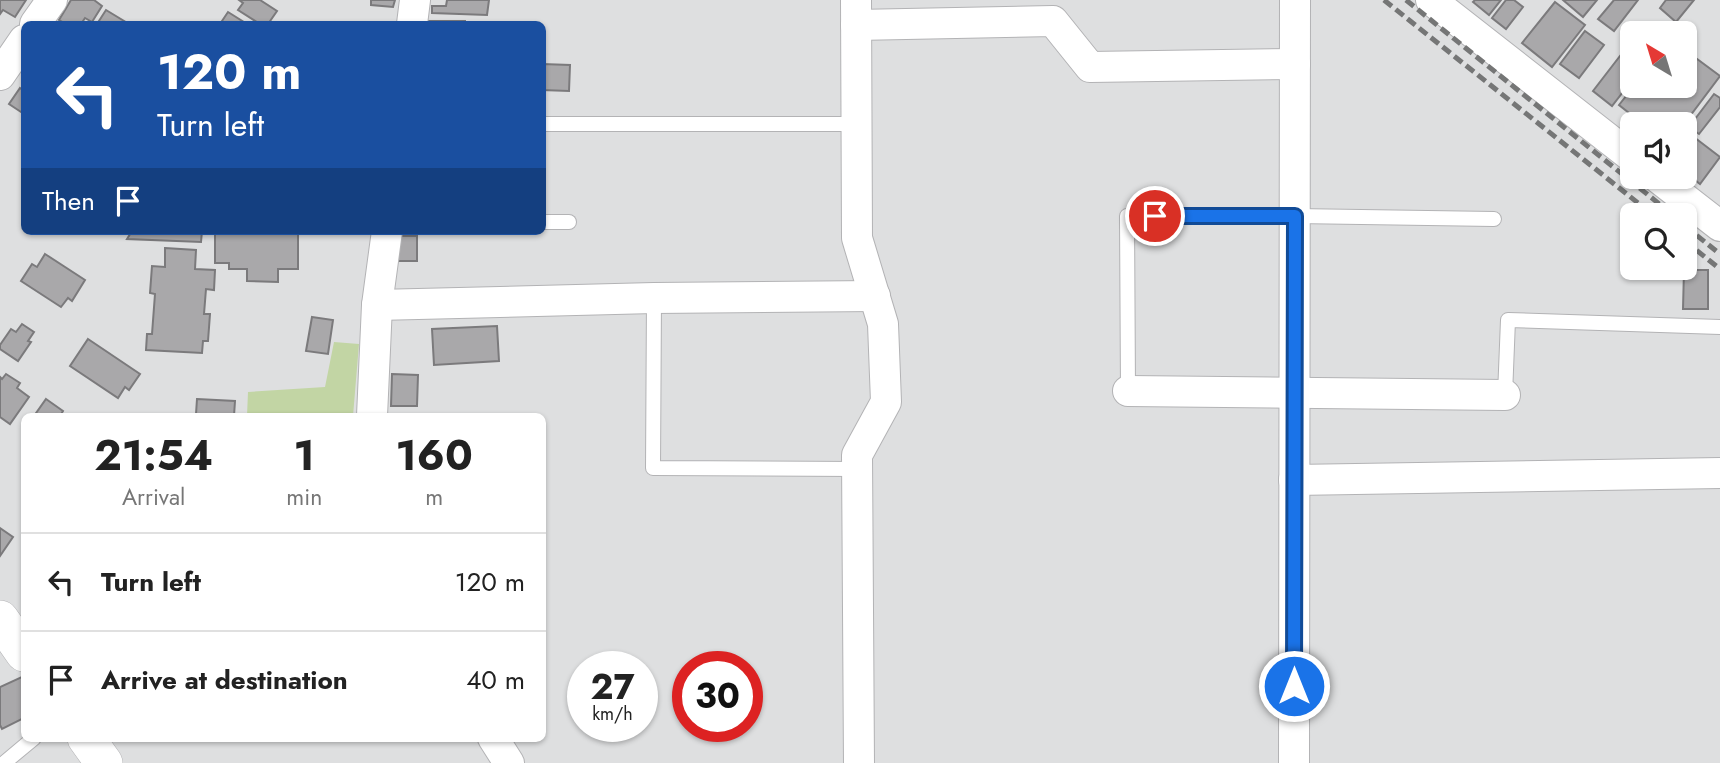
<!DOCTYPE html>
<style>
:root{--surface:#fff;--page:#f6f6f6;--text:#222;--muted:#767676;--line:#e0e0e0}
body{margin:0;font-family:Jost,sans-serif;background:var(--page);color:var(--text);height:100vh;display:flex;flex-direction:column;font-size:26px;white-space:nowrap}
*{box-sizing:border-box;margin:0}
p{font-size:23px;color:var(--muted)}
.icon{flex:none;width:38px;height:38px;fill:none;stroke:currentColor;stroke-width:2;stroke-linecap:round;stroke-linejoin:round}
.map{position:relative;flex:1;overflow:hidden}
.side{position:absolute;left:21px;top:413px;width:525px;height:329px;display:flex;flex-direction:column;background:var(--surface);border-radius:10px;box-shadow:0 2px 5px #0004}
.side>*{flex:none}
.top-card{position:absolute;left:21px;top:21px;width:525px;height:214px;border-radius:10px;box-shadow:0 2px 5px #0004;background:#1a4fa0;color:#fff;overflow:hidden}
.needle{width:46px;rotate:322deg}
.fabs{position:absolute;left:1620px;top:21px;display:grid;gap:14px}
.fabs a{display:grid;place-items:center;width:77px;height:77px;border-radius:10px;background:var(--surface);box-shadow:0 2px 5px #0004;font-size:35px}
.speed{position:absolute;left:567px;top:651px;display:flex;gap:14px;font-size:35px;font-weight:700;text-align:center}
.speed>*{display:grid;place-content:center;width:91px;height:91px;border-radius:50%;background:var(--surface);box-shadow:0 2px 5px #0004;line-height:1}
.speed small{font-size:18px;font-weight:400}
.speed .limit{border:10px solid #d22;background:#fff;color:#111}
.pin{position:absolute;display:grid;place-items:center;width:60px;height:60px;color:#fff;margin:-30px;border:4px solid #fff;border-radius:50%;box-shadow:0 2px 7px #0007}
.me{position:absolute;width:77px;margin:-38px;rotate:0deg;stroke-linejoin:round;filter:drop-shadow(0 0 5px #0008)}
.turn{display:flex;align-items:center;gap:24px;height:147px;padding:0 21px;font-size:32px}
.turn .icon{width:91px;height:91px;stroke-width:2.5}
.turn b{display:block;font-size:49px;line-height:60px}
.then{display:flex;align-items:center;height:66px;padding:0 21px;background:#0003;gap:14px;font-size:26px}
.eta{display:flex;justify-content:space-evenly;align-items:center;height:119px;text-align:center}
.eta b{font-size:42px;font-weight:700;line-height:49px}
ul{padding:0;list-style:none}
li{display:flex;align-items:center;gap:21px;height:98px;padding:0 21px;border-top:2px solid var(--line)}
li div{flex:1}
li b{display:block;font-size:26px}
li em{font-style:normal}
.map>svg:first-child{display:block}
.green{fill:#c2d5a4}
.building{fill:#a9a8aa;stroke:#7b7a7c;stroke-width:2}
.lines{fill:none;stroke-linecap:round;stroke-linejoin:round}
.service-casing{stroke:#b3b3b5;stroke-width:16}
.minor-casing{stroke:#b3b3b5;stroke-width:32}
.tertiary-casing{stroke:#b3b3b5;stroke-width:38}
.service{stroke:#fff;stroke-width:14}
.minor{stroke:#fff;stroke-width:30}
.tertiary{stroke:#fff;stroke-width:37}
.rail{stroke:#757676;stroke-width:5;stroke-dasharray:10 5;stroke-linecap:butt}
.route-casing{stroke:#114b97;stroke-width:18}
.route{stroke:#1a73e8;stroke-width:12}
</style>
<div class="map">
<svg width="1720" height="763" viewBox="0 0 1720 763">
<rect width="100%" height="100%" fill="#dedfe0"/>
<path class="green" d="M334,342L359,344L353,416H247L248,392L325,387Z"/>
<g class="building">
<path d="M0,0H26L15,17L3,10L0,14Z"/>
<path d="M71,0H94L102,6L92,22L85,18L81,24H66L59,20Z"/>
<path d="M239,0H260L277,11L268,24H260L238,10L243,3Z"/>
<path d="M371,0H395L393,7L371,5Z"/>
<path d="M447,0H489L487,15L432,13V6H446Z"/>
<path d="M1475,0H1501L1489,15L1473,2Z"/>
<path d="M1506,0H1514L1523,7L1506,29L1492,18Z"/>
<path d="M1563,0H1597L1583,17Z"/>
<path d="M1614,0H1638L1614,31L1598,19Z"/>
<path d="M1666,0H1694L1676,22L1660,8Z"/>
<path d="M1555,2L1585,25L1552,67L1522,43Z"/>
<path d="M106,10L129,24H97Z"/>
<path d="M228,12L247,24H220Z"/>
<rect x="425" y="21" width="40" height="3"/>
<path d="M1585,31L1604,45L1579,78L1560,64Z"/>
<path d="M1630,43L1633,46V79L1612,106L1593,91Z"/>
<path d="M1685,50L1720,76L1684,124H1643L1619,105L1634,86H1685Z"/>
<path d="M542,64L570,65L569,91L542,90Z"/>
<path d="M20,88L24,91V114L9,104Z"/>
<path d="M1714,94L1720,98V107L1699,134L1689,127Z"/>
<path d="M1686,131L1720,157L1700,184L1685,172Z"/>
<path d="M132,231H202L201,242L127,239Z"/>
<path d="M215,231H298V269H278V282L247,281V269H229V263H215Z"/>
<path d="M396,236H417V261H395Z"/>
<path d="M165,248L196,250L195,269L215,270L214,290L206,289L204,314H210L208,341H203L202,353L146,350L147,334H152L155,294L150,293L152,266L165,267Z"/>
<path d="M45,254L85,280L72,301L68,298L61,307L21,281L32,264L37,267Z"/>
<path d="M1684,270H1708V309H1683Z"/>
<path d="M312,317L333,320L328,354L306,351Z"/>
<path d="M22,324L34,332L28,341L31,342L18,361L0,349V345L11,329L16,332Z"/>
<path d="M497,326L499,361L434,365L432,329Z"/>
<path d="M88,339L140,374L129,390L125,387L118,398L70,366Z"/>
<path d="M6,374L20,383L17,388L29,397L10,424L0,417V377L2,379Z"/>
<path d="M392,374L418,375L417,406H391Z"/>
<path d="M46,399L63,411L60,416H34Z"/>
<path d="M197,399L235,401L234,416L196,414Z"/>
<path d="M0,528L13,537L0,556Z"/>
<path d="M24,676V718L2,729L0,725V687Z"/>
</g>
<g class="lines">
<g class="service-casing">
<g id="service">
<path d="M542,124H857"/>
<path d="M542,222H569"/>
<path d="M654,298L653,468L857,469"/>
<path d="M1128,391L1127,216H1295L1494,219"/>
<path d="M1505,395L1508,320L1720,327"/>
<path d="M4,763L34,738"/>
</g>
</g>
<g class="minor-casing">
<g id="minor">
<path d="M856,0L857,238L883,324L886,402L857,455L859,763"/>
<path d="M1431,0L1633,158"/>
<path d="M35,24L52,0"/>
<path d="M412,24L415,0"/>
<path d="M856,25L1053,21L1090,67L1295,64"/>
<path d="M0,75L24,40"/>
<path d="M1657,177L1720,226"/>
<path d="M377,305L654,298L875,296"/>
<path d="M1128,391L1505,395"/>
<path d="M372,416L377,305L387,231"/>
<path d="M1294,480L1720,473"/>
<path d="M493,738L509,763"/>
<path d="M1294,763L1295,0"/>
</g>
</g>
<g class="tertiary-casing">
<g id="tertiary">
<path d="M0,619L24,653"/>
<path d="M86,738L104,763"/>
</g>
</g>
<use href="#service" class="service"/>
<use href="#minor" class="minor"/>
<use href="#tertiary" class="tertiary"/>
<g class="rail">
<path d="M1384,0L1653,215"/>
<path d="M1406,0L1673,215"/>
<path d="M1685,226L1720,254"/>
<path d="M1685,241L1720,269"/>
</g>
</g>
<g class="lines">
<g class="route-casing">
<path id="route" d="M1155,216H1295L1294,686"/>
</g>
<use href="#route" class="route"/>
</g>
</svg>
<div class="fabs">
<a><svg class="needle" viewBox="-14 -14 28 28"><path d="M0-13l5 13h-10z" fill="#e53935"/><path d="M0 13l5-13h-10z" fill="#767676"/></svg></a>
<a><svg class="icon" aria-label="sound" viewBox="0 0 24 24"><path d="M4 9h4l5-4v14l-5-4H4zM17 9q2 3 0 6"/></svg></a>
<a><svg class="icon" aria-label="search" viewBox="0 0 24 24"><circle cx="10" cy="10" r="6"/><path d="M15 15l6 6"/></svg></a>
</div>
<div class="speed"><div>27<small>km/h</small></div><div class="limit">30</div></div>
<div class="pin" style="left:1155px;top:216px;background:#d93025"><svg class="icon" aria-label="arrive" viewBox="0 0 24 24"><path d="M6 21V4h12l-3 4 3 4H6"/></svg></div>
<svg class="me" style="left:1294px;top:686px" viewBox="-20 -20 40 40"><circle r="17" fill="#1a73e8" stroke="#fff" stroke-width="3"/><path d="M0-11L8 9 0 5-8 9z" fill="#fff"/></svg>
<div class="top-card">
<div class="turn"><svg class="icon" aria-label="left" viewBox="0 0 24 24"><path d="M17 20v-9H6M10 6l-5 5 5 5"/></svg><div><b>120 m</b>Turn left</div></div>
<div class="then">Then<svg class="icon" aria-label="arrive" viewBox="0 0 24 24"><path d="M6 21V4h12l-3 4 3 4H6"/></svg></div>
</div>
<section class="side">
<div class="eta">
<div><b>21:54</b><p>Arrival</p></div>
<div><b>1</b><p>min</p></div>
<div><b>160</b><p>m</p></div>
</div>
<ul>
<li><svg class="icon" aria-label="left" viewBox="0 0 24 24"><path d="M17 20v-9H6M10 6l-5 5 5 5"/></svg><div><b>Turn left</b></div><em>120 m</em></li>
<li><svg class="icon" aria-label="arrive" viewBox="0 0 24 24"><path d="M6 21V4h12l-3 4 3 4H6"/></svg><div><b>Arrive at destination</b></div><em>40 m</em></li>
</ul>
</section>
</div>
